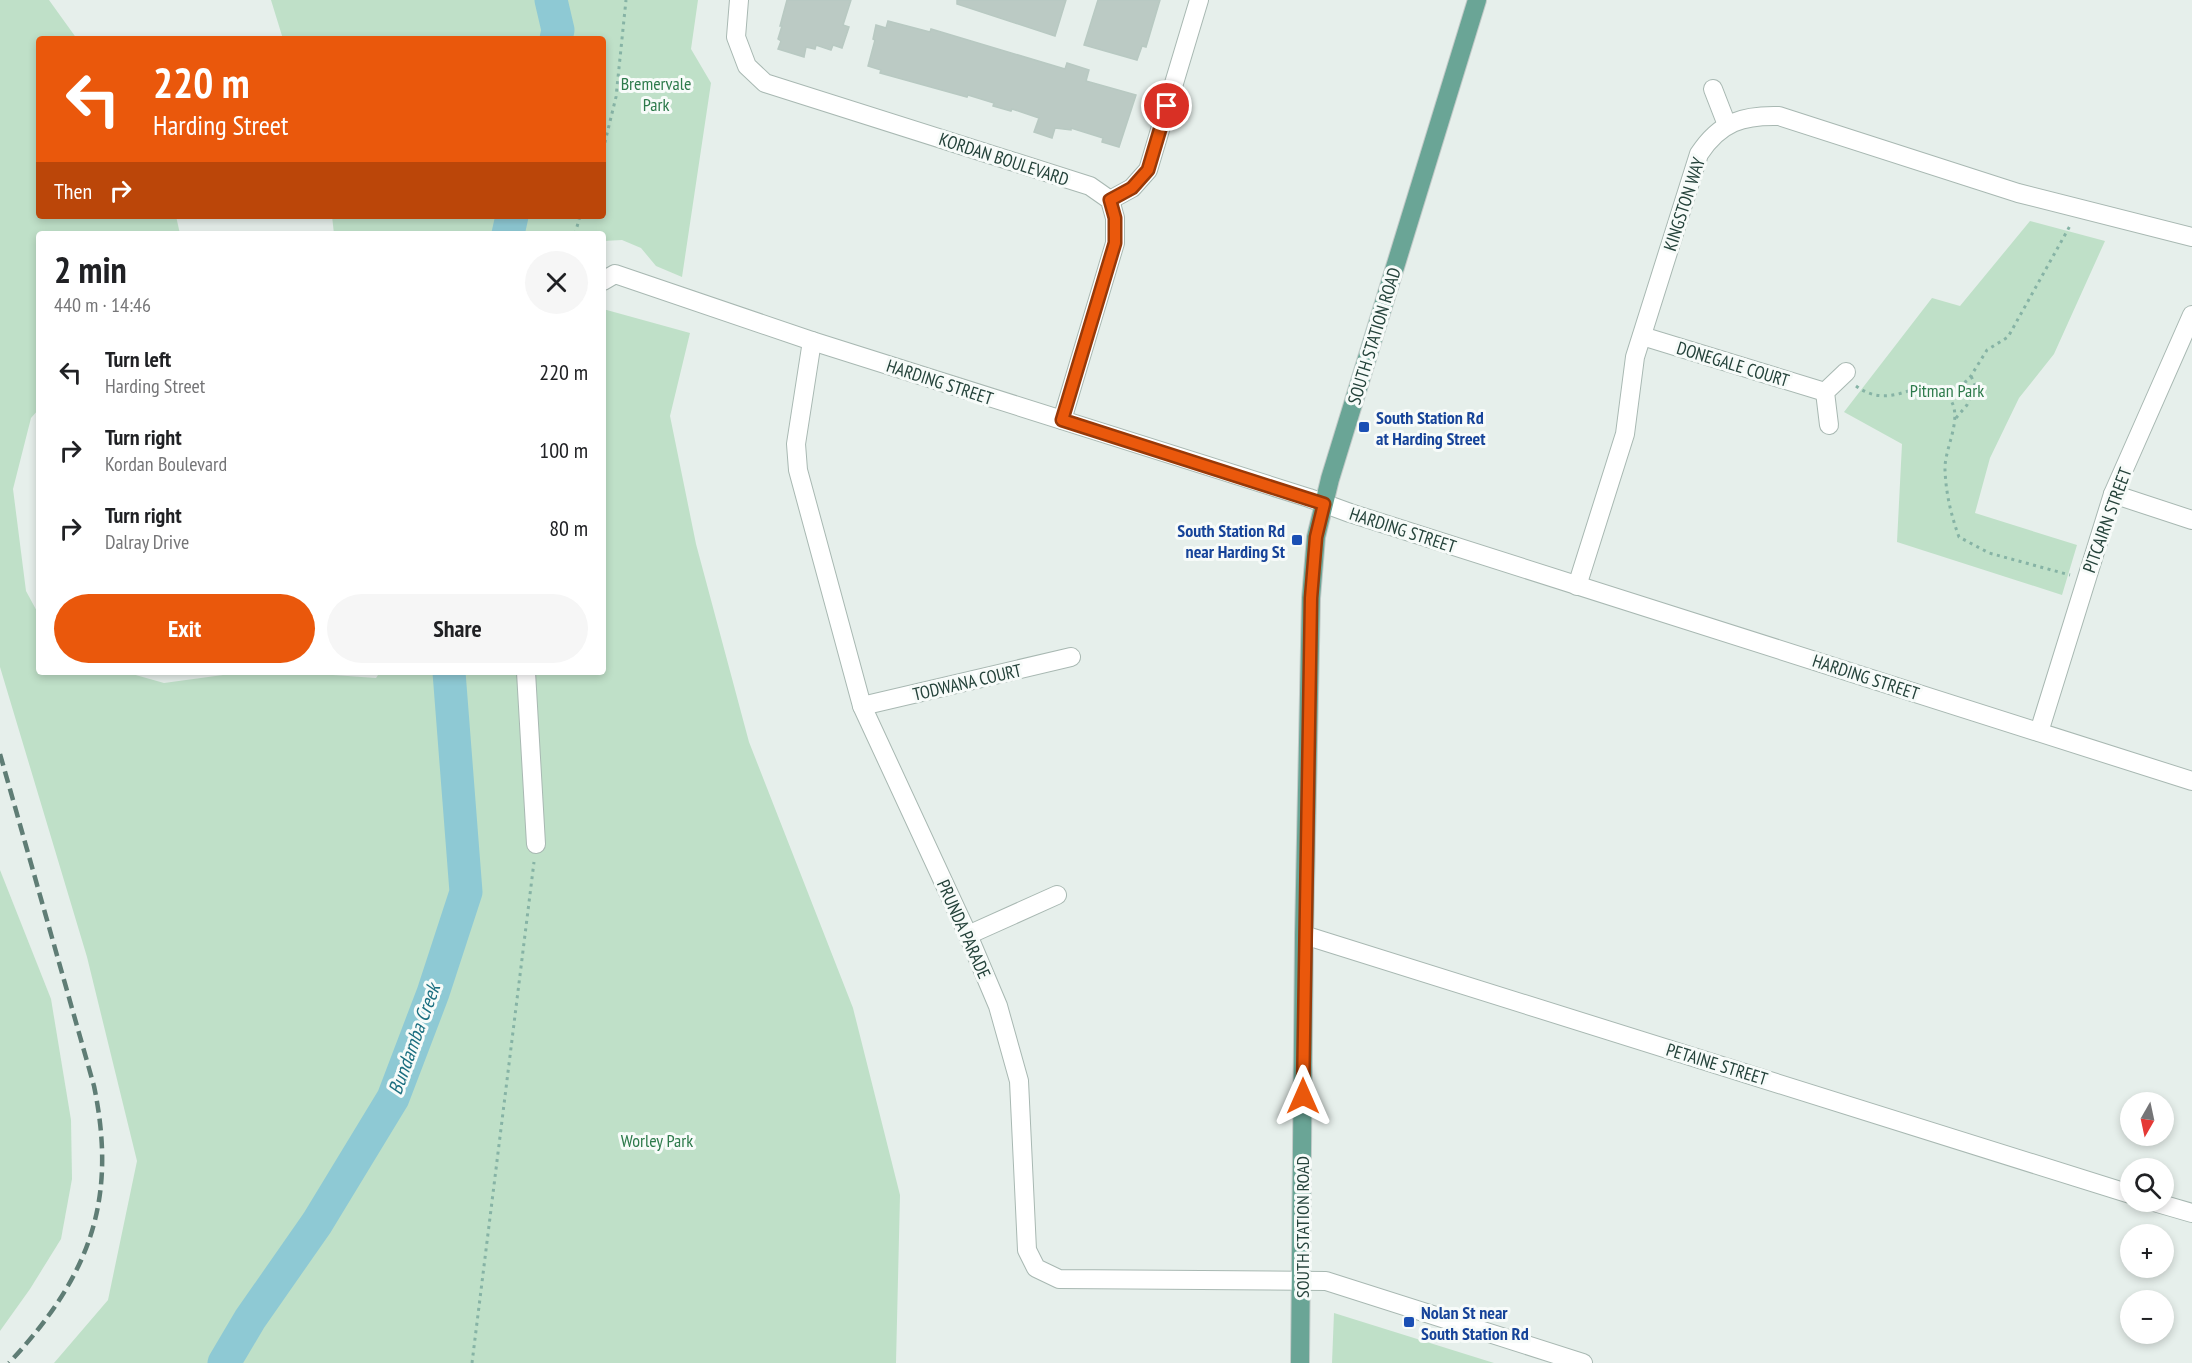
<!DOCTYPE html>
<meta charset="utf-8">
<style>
:root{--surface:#fff;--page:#f6f6f6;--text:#202124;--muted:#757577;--accent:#ea580c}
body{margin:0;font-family:"PT Sans Narrow",sans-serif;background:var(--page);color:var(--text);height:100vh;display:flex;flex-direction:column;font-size:22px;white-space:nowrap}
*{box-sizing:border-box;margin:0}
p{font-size:20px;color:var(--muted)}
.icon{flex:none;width:33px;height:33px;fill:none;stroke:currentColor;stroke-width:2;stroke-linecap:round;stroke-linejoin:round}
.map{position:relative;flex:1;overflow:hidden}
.details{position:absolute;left:36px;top:231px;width:570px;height:444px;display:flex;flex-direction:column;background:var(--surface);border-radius:6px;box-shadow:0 3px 9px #0003}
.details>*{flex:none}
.top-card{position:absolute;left:36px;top:36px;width:570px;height:183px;border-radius:6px;box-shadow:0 3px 9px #0003;background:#ea580c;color:#fff;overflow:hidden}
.needle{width:39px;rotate:189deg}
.fabs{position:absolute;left:2120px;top:1092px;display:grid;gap:12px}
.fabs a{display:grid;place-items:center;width:54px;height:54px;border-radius:50%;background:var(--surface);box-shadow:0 3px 9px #0003;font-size:30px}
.pin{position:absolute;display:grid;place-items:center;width:51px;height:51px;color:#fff;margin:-26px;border:3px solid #fff;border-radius:50%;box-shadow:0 2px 6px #0007}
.me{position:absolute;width:66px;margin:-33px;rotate:0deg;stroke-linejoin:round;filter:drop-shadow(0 0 4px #0008)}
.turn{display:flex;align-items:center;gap:21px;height:126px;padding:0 18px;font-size:27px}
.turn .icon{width:78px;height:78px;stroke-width:2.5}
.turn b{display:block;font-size:42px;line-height:51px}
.then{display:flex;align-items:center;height:57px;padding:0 18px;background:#0003;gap:12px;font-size:22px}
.round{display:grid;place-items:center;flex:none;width:63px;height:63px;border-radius:32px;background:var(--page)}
.overview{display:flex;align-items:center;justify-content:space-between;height:102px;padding:0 18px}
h1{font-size:36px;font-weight:700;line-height:45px}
.primary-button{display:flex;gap:12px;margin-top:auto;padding:12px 18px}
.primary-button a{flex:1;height:69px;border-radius:36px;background:var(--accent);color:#fff;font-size:24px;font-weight:700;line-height:69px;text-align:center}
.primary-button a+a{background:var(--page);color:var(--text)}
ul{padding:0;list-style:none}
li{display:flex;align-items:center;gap:18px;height:78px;padding:0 18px}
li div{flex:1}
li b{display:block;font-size:22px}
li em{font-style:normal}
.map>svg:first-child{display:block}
.green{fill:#bfe0c8}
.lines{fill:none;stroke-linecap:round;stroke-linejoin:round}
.river{stroke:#8ec9d4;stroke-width:33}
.building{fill:#bbcac4;stroke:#b8c9c2;stroke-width:1.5}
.minor-casing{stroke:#a8b8b2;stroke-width:20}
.major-casing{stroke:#c2cac8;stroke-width:20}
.path{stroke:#86b3a5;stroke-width:3;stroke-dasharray:3 4.5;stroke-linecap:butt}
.minor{stroke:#fff;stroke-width:18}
.major{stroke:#6aa596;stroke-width:18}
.rail{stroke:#5f7d75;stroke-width:4.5;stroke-dasharray:12 6;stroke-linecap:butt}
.route-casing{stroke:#983908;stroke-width:15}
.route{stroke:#ea580c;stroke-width:10}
.transit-dot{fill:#1a4fb4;stroke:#f7fbf9;stroke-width:2}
.labels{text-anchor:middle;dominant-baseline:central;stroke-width:6;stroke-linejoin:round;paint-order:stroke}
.park-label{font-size:18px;fill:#2d7a4b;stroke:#f7fbf9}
.street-label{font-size:18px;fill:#24423a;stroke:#f7fbf9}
.transit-label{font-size:18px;font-weight:bold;fill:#164399;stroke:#f7fbf9;text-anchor:start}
.water-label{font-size:20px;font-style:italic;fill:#1c6f80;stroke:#f7fbf9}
</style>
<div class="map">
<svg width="2192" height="1363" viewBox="0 0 2192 1363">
<rect width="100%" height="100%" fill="#e6efeb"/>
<g class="green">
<path d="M0,0H49L77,39H39V216H176L180,234H39V409L31,418L13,489L26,591L39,615V672H125L164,683L245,672H290L376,678L380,672H603V309L690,333L670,416L696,544L749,742L853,1008L900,1195L896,1363H54L108,1300L137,1161L87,957L0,667Z"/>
<path d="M271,0H698L691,49L711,83L682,277L656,266L641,248L622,240L603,241V234H334L332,216H603V39H283Z"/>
<path d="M2030,221L2105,241L2054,354L2019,398L1990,458L1975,513L2077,545L2062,595L1897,542L1902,444L1844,412L1932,298L1960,306Z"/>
<path d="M0,870L51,999L71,1120L72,1179L61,1239L30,1289L0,1331Z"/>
<path d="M1334,1313L1494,1363H1332Z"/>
</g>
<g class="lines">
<g class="river">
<path d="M551,0L558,30L556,39"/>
<path d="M508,234L512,216"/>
<path d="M224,1363L250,1319L317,1223L393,1098L433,993L466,892L449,672"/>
</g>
</g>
<g class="building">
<path d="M787,0H851L843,25L849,27L842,48L833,45L831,50L816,45L815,49L806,47L804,57L778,49L781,41L778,39L782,26H780Z"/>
<path d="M957,0H1066L1055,36L957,4Z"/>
<path d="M1098,0H1160L1146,47L1142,46L1137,60L1084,45Z"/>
<path d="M888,21L930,32L931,29L1065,69L1067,63L1089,70L1086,81L1136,95L1119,147L1102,142L1103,138L1071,128V130L1055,128L1052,138L1034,132L1039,118L1012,109L1011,111L993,106L994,103L968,95L967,97L880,73L881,70L868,66L875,40L873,39L876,25L886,28Z"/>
</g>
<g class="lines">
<g class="minor-casing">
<g id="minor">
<path d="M739,0L736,37L747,66L765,83L1090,186L1110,200L1115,218V243L1062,420"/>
<path d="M1713,89L1727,125"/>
<path d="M1110,200L1132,188L1148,170L1199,0"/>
<path d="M603,281L615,274L812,341L1309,498L1350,513L2192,781"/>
<path d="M1642,336L1825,392"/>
<path d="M812,341L796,444L798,470L862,706L968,935L998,1006L1019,1081L1027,1250L1036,1268L1059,1279L1326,1281L1583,1363"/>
<path d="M1829,425L1825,392L1846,372"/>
<path d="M2113,494L2192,520"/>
<path d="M1577,586L1625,434L1635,357L1699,154C1720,122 1743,115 1779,116L2018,193L2192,237"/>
<path d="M526,672L536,844"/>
<path d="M862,706L1071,657"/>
<path d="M2039,732L2113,494L2192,315"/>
<path d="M968,935L1057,895"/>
<path d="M1304,935L2130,1194"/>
<path d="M2154,1202L2192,1213"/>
</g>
</g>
<g class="major-casing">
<path id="major" d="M1300,1363L1304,935L1311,598L1316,537L1330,479L1477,0"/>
</g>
<g class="path">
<path d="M603,150L616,97L626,0"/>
<path d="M575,234L580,216"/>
<path d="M1856,386C1893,413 1918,374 1943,392C1969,411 1944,445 1945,470C1946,494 1951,515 1959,537L1989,553L2070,575"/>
<path d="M1945,393L1955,390L1969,379L1987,350L2008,337L2071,224"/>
<path d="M1956,418L1967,405L1975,385L1971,376"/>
<path d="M472,1363L534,862"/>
</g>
<use href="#minor" class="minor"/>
<use href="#major" class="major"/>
<path class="rail" d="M0,754L94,1086C118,1202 89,1277 9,1363"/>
</g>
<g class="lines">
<g class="route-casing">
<path id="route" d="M1167,106L1148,170L1132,188L1110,200L1115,218V243L1062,420L1324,504L1316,537L1311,598L1303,1096"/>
</g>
<use href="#route" class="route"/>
</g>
<g class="transit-dot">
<rect x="1358" y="421" width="12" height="12" rx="3"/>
<rect x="1291" y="534" width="12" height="12" rx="3"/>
<rect x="1403" y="1316" width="12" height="12" rx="3"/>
</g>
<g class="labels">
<g class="park-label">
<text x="656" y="83">Bremervale<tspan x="656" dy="21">Park</tspan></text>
<text x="1947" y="390">Pitman Park</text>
<text x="657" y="1140">Worley Park</text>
</g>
<g class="street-label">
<text transform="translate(1004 159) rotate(18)">KORDAN BOULEVARD</text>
<text transform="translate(1684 204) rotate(-72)">KINGSTON WAY</text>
<text transform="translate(1374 336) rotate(-73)">SOUTH STATION ROAD</text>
<text transform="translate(1733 364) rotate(17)">DONEGALE COURT</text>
<text transform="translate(940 382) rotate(18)">HARDING STREET</text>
<text transform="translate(2107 520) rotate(-70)">PITCAIRN STREET</text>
<text transform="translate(1403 530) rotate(18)">HARDING STREET</text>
<text transform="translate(1866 677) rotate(18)">HARDING STREET</text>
<text transform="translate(967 682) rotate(-13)">TODWANA COURT</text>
<text transform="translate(964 929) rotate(66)">PRUNDA PARADE</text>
<text transform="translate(1717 1064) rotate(17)">PETAINE STREET</text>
<text transform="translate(1302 1227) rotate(-90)">SOUTH STATION ROAD</text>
</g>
<g class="transit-label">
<text x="1376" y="417">South Station Rd<tspan x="1376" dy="21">at Harding Street</tspan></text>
<text x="1285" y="530" text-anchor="end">South Station Rd<tspan x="1285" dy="21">near Harding St</tspan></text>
<text x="1421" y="1312">Nolan St near<tspan x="1421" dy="21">South Station Rd</tspan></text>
</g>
<g class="water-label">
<text transform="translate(414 1039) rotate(-70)">Bundamba Creek</text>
</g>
</g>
</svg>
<div class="fabs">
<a><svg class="needle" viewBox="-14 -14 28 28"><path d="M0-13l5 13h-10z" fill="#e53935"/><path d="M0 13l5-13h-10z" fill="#757577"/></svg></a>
<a><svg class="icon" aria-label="search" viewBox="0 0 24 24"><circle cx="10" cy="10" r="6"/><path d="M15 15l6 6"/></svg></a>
<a>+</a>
<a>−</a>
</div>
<div class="pin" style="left:1167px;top:106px;background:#d93025"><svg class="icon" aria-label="arrive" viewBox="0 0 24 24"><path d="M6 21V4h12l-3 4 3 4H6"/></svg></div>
<svg class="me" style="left:1303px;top:1096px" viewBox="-20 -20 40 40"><path d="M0-17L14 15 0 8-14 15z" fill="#ea580c" stroke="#fff" stroke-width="4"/></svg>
<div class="top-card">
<div class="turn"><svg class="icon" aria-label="left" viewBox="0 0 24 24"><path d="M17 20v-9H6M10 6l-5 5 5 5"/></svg><div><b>220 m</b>Harding Street</div></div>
<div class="then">Then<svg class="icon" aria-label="right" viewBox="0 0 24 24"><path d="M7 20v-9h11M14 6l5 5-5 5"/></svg></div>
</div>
<section class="details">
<div class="overview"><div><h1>2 min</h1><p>440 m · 14:46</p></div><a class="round"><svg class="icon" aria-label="close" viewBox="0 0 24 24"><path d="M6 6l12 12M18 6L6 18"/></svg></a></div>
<ul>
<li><svg class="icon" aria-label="left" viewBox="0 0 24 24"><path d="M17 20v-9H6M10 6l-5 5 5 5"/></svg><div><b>Turn left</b><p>Harding Street</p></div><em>220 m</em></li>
<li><svg class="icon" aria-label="right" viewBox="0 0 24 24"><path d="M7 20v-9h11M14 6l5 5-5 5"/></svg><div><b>Turn right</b><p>Kordan Boulevard</p></div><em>100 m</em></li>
<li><svg class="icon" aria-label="right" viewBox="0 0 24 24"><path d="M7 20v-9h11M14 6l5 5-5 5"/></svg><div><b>Turn right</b><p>Dalray Drive</p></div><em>80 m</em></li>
</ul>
<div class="primary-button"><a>Exit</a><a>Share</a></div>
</section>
</div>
